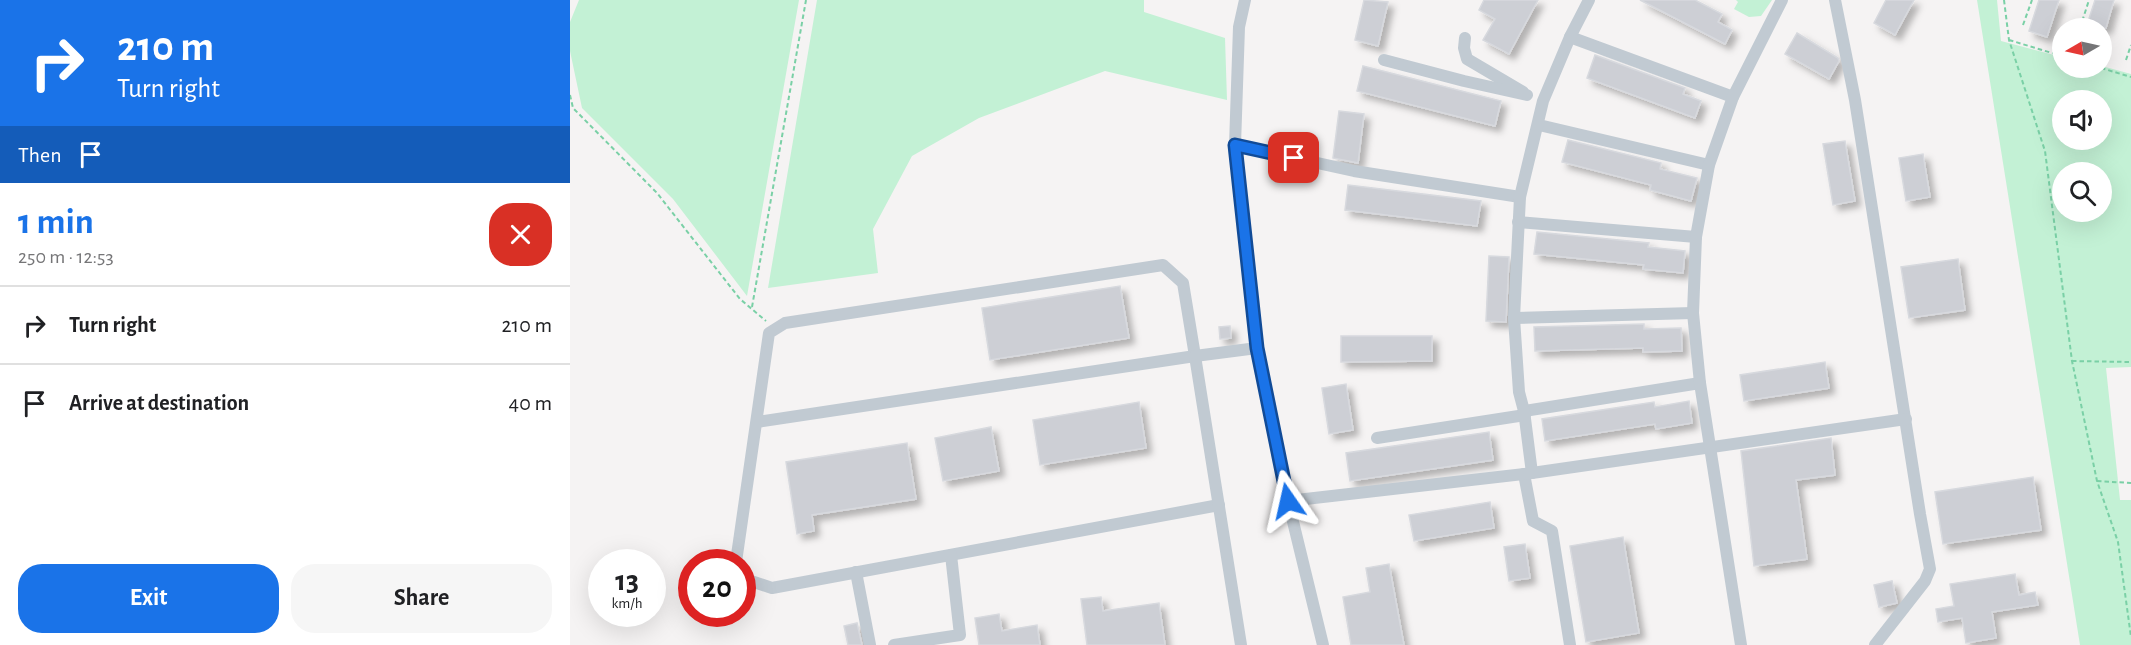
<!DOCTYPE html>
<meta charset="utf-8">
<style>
:root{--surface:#fff;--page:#f6f6f6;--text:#202124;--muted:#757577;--line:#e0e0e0;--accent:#1a73e8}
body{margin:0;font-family:"Alegreya Sans",sans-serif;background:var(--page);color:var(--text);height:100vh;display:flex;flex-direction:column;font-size:22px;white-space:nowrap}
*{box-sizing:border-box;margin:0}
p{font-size:20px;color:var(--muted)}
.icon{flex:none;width:33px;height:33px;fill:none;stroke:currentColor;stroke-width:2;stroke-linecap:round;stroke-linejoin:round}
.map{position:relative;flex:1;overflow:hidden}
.sheet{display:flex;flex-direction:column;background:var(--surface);width:570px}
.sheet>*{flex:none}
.banner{background:#1a73e8;color:#fff;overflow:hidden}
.needle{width:39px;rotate:261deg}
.fabs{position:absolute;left:1482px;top:18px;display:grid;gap:12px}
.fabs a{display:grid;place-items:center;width:60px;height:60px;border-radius:50%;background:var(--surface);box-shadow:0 6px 24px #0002;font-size:30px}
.speed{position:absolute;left:18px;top:549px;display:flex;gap:12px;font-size:30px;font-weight:700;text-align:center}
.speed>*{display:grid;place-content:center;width:78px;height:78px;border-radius:50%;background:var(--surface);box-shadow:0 6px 24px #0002;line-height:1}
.speed small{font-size:15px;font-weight:400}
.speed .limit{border:9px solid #d22;background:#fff;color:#111}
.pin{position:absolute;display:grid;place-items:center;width:51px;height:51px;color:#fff;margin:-26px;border-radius:12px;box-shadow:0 3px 9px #0006}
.me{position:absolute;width:66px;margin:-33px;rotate:349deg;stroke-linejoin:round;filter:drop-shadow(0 0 4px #0008)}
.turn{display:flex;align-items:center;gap:21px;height:126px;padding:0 18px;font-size:27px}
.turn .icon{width:78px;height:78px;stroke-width:2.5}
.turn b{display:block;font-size:42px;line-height:51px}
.then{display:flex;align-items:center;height:57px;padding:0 18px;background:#0003;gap:12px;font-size:22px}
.round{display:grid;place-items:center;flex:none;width:63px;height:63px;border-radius:24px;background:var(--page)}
.headline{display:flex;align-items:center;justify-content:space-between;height:102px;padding:0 18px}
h1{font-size:36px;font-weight:700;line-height:45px;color:var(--accent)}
.cta{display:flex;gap:12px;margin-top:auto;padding:12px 18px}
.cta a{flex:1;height:69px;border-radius:24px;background:var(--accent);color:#fff;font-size:24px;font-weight:700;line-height:69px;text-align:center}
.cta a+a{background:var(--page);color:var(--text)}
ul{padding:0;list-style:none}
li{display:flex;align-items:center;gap:18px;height:78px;padding:0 18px;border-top:2px solid var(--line)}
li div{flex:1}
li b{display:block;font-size:22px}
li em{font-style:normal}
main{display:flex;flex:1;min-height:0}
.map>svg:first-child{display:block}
.green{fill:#c3f1d5;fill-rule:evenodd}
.building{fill:#cdcfd5;stroke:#d7d9de;stroke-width:1.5;filter:url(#shadow)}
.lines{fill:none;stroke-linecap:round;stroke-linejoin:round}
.path{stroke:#7ad0a6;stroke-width:2;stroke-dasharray:4.5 3;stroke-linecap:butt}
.minor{stroke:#c1cad2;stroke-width:12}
.route-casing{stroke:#114b97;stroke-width:15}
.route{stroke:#1a73e8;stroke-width:10}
</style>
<main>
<section class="sheet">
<div class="banner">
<div class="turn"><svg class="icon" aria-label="right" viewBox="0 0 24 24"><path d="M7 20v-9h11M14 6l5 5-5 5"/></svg><div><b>210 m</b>Turn right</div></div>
<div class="then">Then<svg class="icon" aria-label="arrive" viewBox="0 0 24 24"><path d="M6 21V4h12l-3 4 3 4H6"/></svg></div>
</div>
<div class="headline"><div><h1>1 min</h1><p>250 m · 12:53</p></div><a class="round" style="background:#d93025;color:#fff"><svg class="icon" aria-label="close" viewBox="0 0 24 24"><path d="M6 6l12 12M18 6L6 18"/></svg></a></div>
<ul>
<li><svg class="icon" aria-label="right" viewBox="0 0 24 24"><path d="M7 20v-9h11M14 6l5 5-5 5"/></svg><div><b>Turn right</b></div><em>210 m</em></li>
<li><svg class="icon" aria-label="arrive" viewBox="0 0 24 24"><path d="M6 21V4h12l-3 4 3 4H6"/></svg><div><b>Arrive at destination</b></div><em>40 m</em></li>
</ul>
<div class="cta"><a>Exit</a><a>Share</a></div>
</section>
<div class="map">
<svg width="1561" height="645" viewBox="0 0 1561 645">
<defs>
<filter id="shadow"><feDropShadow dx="5.5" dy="5.5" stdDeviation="3" flood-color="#0004"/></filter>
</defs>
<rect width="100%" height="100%" fill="#f5f3f3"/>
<g class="green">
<path d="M9,0H229L177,296L103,199L12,108L0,51V22Z"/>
<path d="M247,0H574V12L655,38L657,100L535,71L409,118L342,156L303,229L308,273L198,288Z"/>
<path d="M1166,0H1202L1191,16L1179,17L1164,9L1168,2Z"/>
<path d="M1407,0H1427L1431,41L1492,57V68L1532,66L1561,74V367L1536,368L1550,500H1561V645H1510ZM1532,100V140H1492V100ZM1492,172H1532V212H1492Z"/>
</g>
<g class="building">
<path d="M794,0L818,2L808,46L785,40Z"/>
<path d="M914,0H968L939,54L913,40L925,19L909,10Z"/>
<path d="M1070,0H1125L1152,14L1148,22L1162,30L1155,44Z"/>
<path d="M1316,0H1344L1325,35L1304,23Z"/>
<path d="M1469,0H1489L1477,37L1459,31Z"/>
<path d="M1525,0H1544L1536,28H1516Z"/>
<path d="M1227,33L1268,58L1269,61L1259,79L1215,54Z"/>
<path d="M1025,55L1115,88L1113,94L1131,101L1125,118L1017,78Z"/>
<path d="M793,66L931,101L925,126L787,91Z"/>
<path d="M769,111L794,114L788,163L763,158Z"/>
<path d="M998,140L1091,163L1090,169L1127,178L1121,201L1080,190L1081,185L992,162Z"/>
<path d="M1275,141L1285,201L1263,205L1253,144Z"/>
<path d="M1353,154L1360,197L1336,201L1329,158Z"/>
<path d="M778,185L911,201L907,226L775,210Z"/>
<path d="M967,232L1079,243L1078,247L1115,251L1113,273L1073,269L1074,265L964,254Z"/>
<path d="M919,256L939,257L936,322L916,321Z"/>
<path d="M1388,259L1395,310L1339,318L1331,267Z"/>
<path d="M550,286L559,338L420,360L412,308Z"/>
<path d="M1074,324V329L1111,328L1112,351L1073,352V348L965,351L964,327Z"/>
<path d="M660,326L661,338L650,339L649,327Z"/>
<path d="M771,336H862V361L771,362Z"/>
<path d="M1255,362L1259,388L1174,401L1170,375Z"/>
<path d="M776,384L783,430L759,434L752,388Z"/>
<path d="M1119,401L1122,423L1086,429L1085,424L975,441L972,419L1084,402L1085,407Z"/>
<path d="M569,402L576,448L470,465L463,420Z"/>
<path d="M421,427L429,471L373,481L365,438Z"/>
<path d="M919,432L923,460L780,481L776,453Z"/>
<path d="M1261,438L1265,475L1226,480L1237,559L1184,566L1171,451Z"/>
<path d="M337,443L346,499L242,515L244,531L227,534L216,462Z"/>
<path d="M1463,477L1471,530L1373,544L1365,492Z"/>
<path d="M920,502L924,528L844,541L839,515Z"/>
<path d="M1053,537L1069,633L1016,642L1000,546Z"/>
<path d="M955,544L960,578L939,581L934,547Z"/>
<path d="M819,564L834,645H781L773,597L800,592L796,568Z"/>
<path d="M1445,574L1449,595L1465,592L1468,605L1422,612L1426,638L1396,643L1392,618L1368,622L1366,609L1384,606L1380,584Z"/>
<path d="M1322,581L1327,603L1309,607L1304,585Z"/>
<path d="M531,597L533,611L589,603L595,645H517L511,599Z"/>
<path d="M429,614L432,631L467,625L470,645H409L405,618Z"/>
<path d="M287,623L292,645H278L274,626Z"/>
</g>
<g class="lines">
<g class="path">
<path d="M1434,0L1439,40L1475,151L1502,361L1527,481L1548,542L1561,637"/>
<path d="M1453,25L1462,0"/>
<path d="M1510,28L1519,0"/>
<path d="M1439,40L1492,56"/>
<path d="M1556,60L1561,45"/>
<path d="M1531,68L1561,77"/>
<path d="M0,95L3,108L87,193L170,299L196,321"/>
<path d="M182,307L236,0"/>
<path d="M1502,361L1561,362"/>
<path d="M1527,481L1561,483"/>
</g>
<g class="minor">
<path d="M675,0L669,27L665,145L687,348L718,501L753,645"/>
<path d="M1265,0L1285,100L1350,514L1360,569L1355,581L1305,645"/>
<path d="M1000,37L1163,97"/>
<path d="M895,38L894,48L897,59L953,92"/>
<path d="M814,60L894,81L957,95"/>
<path d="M969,125L1139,165"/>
<path d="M665,145L784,171L950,197"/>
<path d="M948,222L1126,237"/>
<path d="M944,318L1123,313"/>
<path d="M954,411L1130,383"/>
<path d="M807,438L955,415"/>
<path d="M962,473L954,411L949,392L944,318L950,197L973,101L1000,37L1019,0"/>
<path d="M954,474L963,521L982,531L1000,645"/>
<path d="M718,501L962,473L1336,419"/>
<path d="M166,562L199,333L215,323L593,265L613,283L625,356L187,422"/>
<path d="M286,572L300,645"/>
<path d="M172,578L202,588L649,505"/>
<path d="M324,645L390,635L381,555"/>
<path d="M671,645L625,356L687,348"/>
<path d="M1171,645L1130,383L1123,313L1126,237L1139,165L1163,97L1212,0"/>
</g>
</g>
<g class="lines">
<g class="route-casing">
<path id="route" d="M718,501L687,348L665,145L724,158"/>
</g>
<use href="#route" class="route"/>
</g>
</svg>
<div class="fabs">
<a><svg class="needle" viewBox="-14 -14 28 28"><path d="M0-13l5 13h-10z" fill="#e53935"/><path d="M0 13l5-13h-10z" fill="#757577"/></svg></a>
<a><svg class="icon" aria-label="sound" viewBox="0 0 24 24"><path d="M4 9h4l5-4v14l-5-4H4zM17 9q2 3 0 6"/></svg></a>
<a><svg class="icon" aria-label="search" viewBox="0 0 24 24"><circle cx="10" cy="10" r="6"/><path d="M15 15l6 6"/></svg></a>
</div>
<div class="speed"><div>13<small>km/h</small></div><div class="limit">20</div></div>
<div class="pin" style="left:724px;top:158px;background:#d93025"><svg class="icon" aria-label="arrive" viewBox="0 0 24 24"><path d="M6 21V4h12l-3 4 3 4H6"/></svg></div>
<svg class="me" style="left:718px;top:501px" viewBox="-20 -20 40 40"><path d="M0-17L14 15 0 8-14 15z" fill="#1a73e8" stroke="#fff" stroke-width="4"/></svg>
</div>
</main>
